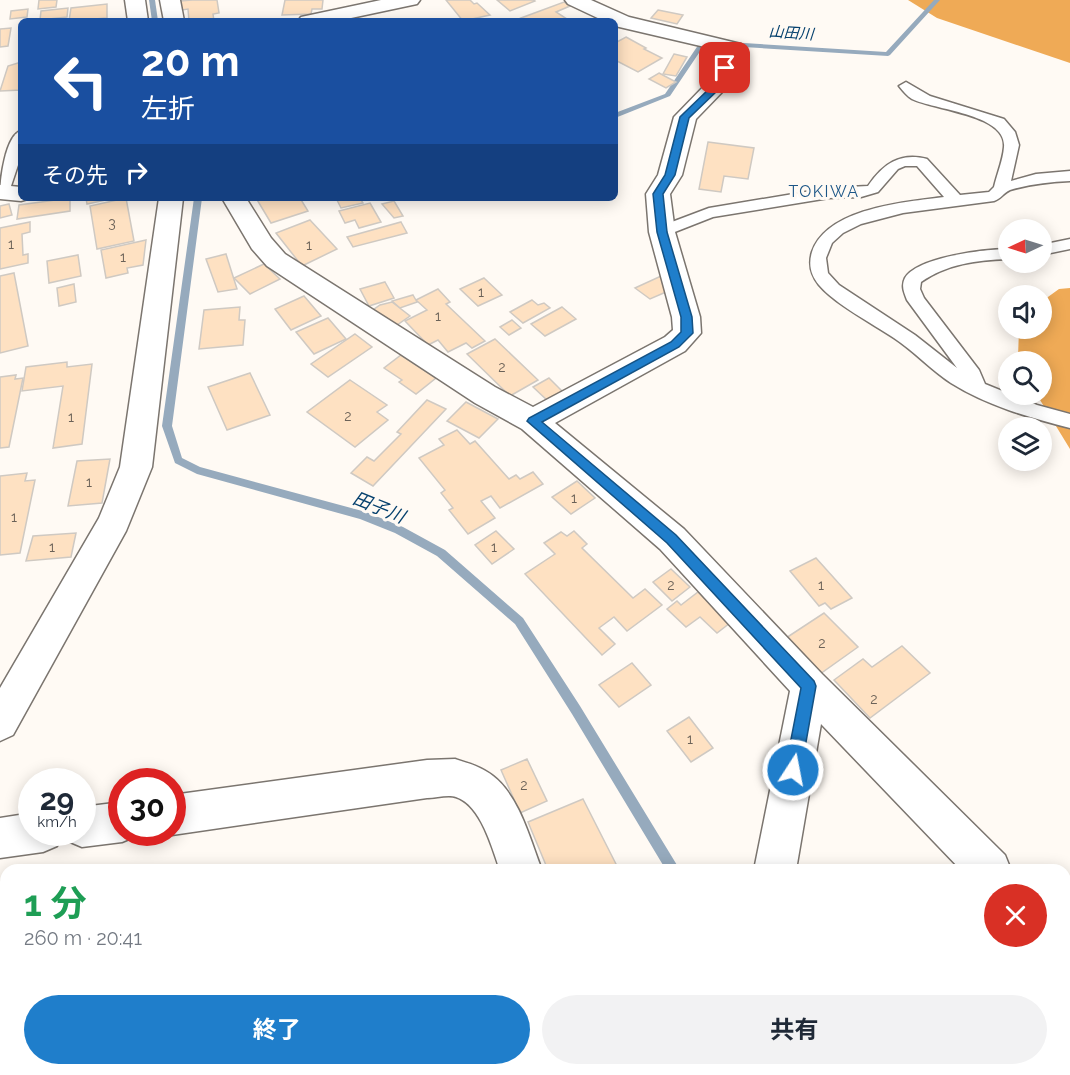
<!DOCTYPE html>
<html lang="ja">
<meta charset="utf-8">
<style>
:root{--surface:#fff;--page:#f2f2f3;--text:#1f2937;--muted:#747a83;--accent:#1f7ecb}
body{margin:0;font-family:Raleway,"Noto Sans JP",sans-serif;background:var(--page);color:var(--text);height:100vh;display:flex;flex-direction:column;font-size:22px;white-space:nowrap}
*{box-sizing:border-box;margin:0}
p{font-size:20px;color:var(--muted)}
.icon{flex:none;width:33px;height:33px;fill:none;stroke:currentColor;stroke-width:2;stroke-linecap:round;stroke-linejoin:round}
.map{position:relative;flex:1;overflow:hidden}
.drawer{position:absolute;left:0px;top:864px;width:1071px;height:212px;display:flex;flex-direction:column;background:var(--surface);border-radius:18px 18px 0 0;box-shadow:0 3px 15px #0003}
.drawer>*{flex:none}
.guide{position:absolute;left:18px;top:18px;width:600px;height:183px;border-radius:9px;box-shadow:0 3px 15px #0003;background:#1a4fa0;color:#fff;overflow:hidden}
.needle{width:39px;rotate:266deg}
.tools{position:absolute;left:998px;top:219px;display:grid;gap:12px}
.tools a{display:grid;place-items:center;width:54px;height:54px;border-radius:50%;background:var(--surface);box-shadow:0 3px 15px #0003;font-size:30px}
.speed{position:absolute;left:18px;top:768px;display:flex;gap:12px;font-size:30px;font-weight:700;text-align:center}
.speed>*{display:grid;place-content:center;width:78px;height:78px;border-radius:50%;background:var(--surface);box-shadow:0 3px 15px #0003;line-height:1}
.speed small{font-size:15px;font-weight:400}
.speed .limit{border:9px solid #d22;background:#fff;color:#111}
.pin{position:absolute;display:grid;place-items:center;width:51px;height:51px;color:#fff;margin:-26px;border-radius:12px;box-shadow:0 3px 9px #0006}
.me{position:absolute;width:66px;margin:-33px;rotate:11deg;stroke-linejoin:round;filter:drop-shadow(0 0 4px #0008)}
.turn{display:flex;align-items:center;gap:21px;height:126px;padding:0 24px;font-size:27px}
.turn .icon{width:78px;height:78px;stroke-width:2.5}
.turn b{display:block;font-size:42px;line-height:51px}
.then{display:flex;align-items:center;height:57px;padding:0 24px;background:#0003;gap:12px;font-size:22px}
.round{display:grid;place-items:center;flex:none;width:63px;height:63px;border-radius:32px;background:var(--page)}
.head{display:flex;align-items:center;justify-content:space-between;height:102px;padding:0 24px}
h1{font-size:36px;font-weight:700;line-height:45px;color:#1e9e55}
.button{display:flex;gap:12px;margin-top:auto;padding:12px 24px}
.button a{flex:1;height:69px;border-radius:36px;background:var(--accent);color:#fff;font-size:24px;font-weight:700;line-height:69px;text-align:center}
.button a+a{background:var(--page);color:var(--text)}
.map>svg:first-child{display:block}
.forest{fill:#efaa56}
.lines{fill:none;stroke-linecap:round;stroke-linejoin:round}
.stream{fill:#96aabd;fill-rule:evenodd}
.building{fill:#fee1c2;stroke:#cfc9c2;stroke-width:1.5}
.lane-casing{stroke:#7b756f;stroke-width:3}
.street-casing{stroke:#7b756f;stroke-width:3}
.lane{fill:#fff;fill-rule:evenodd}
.street{fill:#fff;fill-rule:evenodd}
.route{fill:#1f7ecb;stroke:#145284;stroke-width:1.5}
.labels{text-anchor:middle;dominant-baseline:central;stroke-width:6;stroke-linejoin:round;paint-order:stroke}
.number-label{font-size:14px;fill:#6b6258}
.far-water-label{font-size:15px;font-style:italic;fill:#06416e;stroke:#fffaf4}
.far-quarter-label{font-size:16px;letter-spacing:1.5px;fill:#1c5687;stroke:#fffaf4}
.water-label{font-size:18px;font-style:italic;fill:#06416e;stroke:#fffaf4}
</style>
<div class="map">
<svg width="1070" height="1075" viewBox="0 0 1070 1075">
<rect width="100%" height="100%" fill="#fffaf4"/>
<g class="forest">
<path d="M908,0H1070V63L937,18Z"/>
<path d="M1070,288V449L1037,395L1041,394V362L1020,361L1018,357L1019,329L1041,328V302L1059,289Z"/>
</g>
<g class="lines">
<g class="stream">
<path d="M149,0H155L158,21H152Z"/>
<path d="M934,0H940L890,55L888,56L728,46L725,44L728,42L886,52Z"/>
<path d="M703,40L715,43L712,45L705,44L670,96L615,118V113L665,94L701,41Z"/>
<path d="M194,198H202L172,426L182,458L200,467L366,512L403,527L445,550L523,618L580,706L680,870H666L572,714L515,624L437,556L395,533L360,519L197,474L175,463L162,426Z"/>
<rect x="761" y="1070" width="14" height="5"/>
</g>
</g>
<g class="building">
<path d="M39,0H57L56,7L38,9Z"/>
<path d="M192,0H217L219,13L213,14L214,21H189L188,9L182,10L180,1Z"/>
<path d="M285,0H323L322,9H312L311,14L282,15Z"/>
<path d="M446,0H470L474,4L477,3L490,15L463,21Z"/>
<path d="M497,0H534L535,1L510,11Z"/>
<path d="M564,2L570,6L556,12L570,21H526L521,18Z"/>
<path d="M107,4V18L69,21L71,8Z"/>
<path d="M68,8L67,17L40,20L41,11Z"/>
<path d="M28,9L27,17L10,19L11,11Z"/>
<path d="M658,10L683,15L677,24L651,18Z"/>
<path d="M11,28L8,46L0,47V29Z"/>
<path d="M626,37L646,48L644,49L662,58L638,72L615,60V43Z"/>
<path d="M674,54L687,57L676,76L663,74Z"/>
<path d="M21,62V90L0,91L8,66Z"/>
<path d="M659,73L676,82L666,88L649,79Z"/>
<path d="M708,142L754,148L748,179L724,176L721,192L699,189Z"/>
<path d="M70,198V211L17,219L19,205Z"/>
<path d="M86,198H106V200L87,204Z"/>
<path d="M126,198L134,241L97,249L90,206Z"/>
<path d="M256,198H300L308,211L271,223Z"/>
<path d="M336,198H360L363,203L341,208Z"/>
<path d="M394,201L403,216L394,218L382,204Z"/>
<path d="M370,203L381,222L359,228L355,220L345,223L339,211Z"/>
<path d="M9,204L12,215L0,218V206Z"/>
<path d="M310,220L337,249L302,266L276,233Z"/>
<path d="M30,222V232L22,234L23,255L28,254V263L0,269V228Z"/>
<path d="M401,222L407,233L353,247L347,237Z"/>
<path d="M146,240L143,265L127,268L128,273L106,278L101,250Z"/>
<path d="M226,254L237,289L218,292L206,259Z"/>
<path d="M78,255L81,276L49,283L47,261Z"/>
<path d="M264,264L280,279L250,294L234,278Z"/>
<path d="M14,273L28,346L0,353V276Z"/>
<path d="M661,276L666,292L650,299L635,288Z"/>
<path d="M484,278L502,295L478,306L460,289Z"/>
<path d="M385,282L394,298L369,306L360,289Z"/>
<path d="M74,284L76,302L59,306L57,288Z"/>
<path d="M438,289L450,302L446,304L485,341L472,348L466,343L448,352L438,340L428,345L405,321L427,310L416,300Z"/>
<path d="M413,295L417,302L400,308L392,301Z"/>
<path d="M304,296L321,316L291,330L275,309Z"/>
<path d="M532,300L538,305L544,303L550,308L523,323L510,312Z"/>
<path d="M392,302L410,316L394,327L370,312L380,305Z"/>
<path d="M240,307L239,320H245L243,345L199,349L204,310Z"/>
<path d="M562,307L576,319L545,336L531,324Z"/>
<path d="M328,318L346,339L314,354L296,332Z"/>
<path d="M512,320L521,328L509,335L500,327Z"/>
<path d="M355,334L372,347L328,377L311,364Z"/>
<path d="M495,339L538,380L510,396L467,354Z"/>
<path d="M401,355L436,378L416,394L399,382L402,380L384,368Z"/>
<path d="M67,362V367L92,364L82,444L53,448L63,386L22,391L26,367Z"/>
<path d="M250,373L270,415L227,430L208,387Z"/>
<path d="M16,375L15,379L23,378L9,447L0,448V377Z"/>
<path d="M549,378L564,393L548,401L533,387Z"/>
<path d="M350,380L387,405L377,412L388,420L355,447L307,412Z"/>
<path d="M427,400L446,409L373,486L351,473L367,457L374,461L401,434L397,432Z"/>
<path d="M466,402L498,419L479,438L447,421Z"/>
<path d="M457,430L470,444L475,441L509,479L516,475L520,479L533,472L543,484L500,508L491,496L481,501L495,518L468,534L449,510L453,508L441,493L445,490L419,458L444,445L439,439Z"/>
<path d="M110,459L102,503L68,506L77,461Z"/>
<path d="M27,473L25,481L35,480L20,553L0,555V476Z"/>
<path d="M577,481L595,498L571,514L552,497Z"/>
<path d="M496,531L514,549L492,564L475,545Z"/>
<path d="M574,531L587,544L582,548L633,598L645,589L662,605L627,631L614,617L599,628L615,644L602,655L525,574L555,554L544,543L561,532L567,536Z"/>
<path d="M76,533L71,557L26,561L33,536Z"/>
<path d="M816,558L852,598L831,609L825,603L819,606L790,571Z"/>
<path d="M671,569L690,587L672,601L653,582Z"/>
<path d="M698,592L730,623L717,633L700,617L686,627L667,609L677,601L681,605Z"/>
<path d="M824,613L858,647L820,674L786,638Z"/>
<path d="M902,646L930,673L870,718L834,680L863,659L872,667Z"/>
<path d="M632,663L651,685L619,707L599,685Z"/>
<path d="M689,717L713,748L691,762L667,731Z"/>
<path d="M527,759L547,801L520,813L501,770Z"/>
<path d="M583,799L619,870H548L528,822Z"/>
</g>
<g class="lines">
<g class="lane-casing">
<g id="lane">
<path d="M906,82L930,96L1004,119L1015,132L1019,145L1011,181L1036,174L1070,171V181C1050,182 1030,184 1010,190C1003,193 1001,199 994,201L903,213L861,224L843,233L832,243L826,258L828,273L839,285L915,335L957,368L907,300C904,292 901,286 905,278C917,257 986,249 1008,249V259C977,260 947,264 921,282L920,289L924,298L979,370L985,384L1037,405L1070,414V428C1030,418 986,405 951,383C931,370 914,351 894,338C873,324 835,304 819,285C811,275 808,265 812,252C827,208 905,202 944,197L917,166H905L898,169L878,192L861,197L829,198L713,217L662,237L654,232L656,228L709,208L829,188L868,186C883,164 900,152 927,159L960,195L989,192L994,187C997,174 1003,160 1004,147C1007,114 934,110 912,99C907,96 903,91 899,86Z"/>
<path d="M21,131V156L9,192L7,195L0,196C0,182 5,135 21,131Z"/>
<path d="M1070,239V249L1041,255V245Z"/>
</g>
</g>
<g class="street-casing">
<g id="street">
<path d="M125,0H145L148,21H128Z"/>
<path d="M160,0H180L184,21H164Z"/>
<path d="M381,0H420L417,4L337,21H298L301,17Z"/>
<path d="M565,0H591L629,17L741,44L744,48L727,87L696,119L682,175L670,194L675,232L700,317L701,333L685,351L555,423L684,529L822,674L1005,855L1011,870H961L821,724L796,870H754L790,691L660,549L522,429L475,403L267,266L252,249L222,198H246L271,238L285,254L495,387L533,407L665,337L673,330L672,317L649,232L646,194L658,175L674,117L706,84L722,51L615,26V21H604L568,4Z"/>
<path d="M0,185L21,187V198H31L21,201L0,199Z"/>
<path d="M159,198H183L152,467L126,531L13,735L0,741V688L99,518L120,467Z"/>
<path d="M455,759C468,763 482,767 493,776C520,797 530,840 542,870H500C492,848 481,805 456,797C448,794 436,798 427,798L172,835L167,832H172V795L427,760Z"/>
<path d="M122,802V832H138L136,836L122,842L82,847L68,841L64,832H82V807Z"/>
<path d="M32,813V832H63L57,846L43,852L0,858V818Z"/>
<path d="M1065,929L1070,931V979L1065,977Z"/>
<path d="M457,1070H503L501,1075H455Z"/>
<path d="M783,1070H829L830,1075H784Z"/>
</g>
</g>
<use href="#lane" class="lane"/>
<use href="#street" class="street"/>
</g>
<path class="route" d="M722,66L730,68L719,89L689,118L675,175L663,194L667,232L692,317L693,333L679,347L542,422L676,535L814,681L816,686L801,770L798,776L793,778L787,776L785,770L801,688L667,543L527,421L529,418L671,342L681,332V317L657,232L653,194L665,175L680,117L712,86Z"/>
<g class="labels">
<g class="number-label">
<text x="112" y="223">3</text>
<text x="11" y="244">1</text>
<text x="309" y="245">1</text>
<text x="123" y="257">1</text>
<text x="481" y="292">1</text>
<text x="438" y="316">1</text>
<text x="502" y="367">2</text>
<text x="348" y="416">2</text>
<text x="71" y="417">1</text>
<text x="89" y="482">1</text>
<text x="574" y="498">1</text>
<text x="14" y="517">1</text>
<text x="52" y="547">1</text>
<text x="494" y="547">1</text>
<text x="671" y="585">2</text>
<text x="821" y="585">1</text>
<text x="822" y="643">2</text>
<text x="874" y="699">2</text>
<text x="690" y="739">1</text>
<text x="524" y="785">2</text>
</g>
<g class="far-water-label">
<text transform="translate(791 33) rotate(4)">山田川</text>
</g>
<g class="far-quarter-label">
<text x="824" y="191">TOKIWA</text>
</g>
<g class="water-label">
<text transform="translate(379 507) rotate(22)">田子川</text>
</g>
</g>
</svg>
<div class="tools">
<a><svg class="needle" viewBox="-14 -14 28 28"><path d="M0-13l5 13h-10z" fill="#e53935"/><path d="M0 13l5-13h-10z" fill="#747a83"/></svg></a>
<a><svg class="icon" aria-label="sound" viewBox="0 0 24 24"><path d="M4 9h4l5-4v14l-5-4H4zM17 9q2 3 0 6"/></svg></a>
<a><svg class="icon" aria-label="search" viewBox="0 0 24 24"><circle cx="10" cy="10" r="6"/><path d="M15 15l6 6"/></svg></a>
<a><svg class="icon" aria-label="layers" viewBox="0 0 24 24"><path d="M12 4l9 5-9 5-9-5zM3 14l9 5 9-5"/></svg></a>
</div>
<div class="speed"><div>29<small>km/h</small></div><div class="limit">30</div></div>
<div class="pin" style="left:725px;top:68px;background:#d93025"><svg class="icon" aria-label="arrive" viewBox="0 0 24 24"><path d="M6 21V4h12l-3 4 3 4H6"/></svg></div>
<svg class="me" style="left:793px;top:770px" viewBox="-20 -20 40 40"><circle r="17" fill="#1f7ecb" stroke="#fff" stroke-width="3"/><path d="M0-11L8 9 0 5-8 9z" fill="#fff"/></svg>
<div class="guide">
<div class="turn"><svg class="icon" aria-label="left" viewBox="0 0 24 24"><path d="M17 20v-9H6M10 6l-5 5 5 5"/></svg><div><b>20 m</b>左折</div></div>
<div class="then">その先<svg class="icon" aria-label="right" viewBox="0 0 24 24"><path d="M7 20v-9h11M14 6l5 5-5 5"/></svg></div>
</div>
<section class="drawer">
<div class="head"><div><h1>1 分</h1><p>260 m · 20:41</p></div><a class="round" style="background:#d93025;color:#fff"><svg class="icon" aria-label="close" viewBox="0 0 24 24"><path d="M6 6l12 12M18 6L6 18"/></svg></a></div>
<div class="button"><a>終了</a><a>共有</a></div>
</section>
</div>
